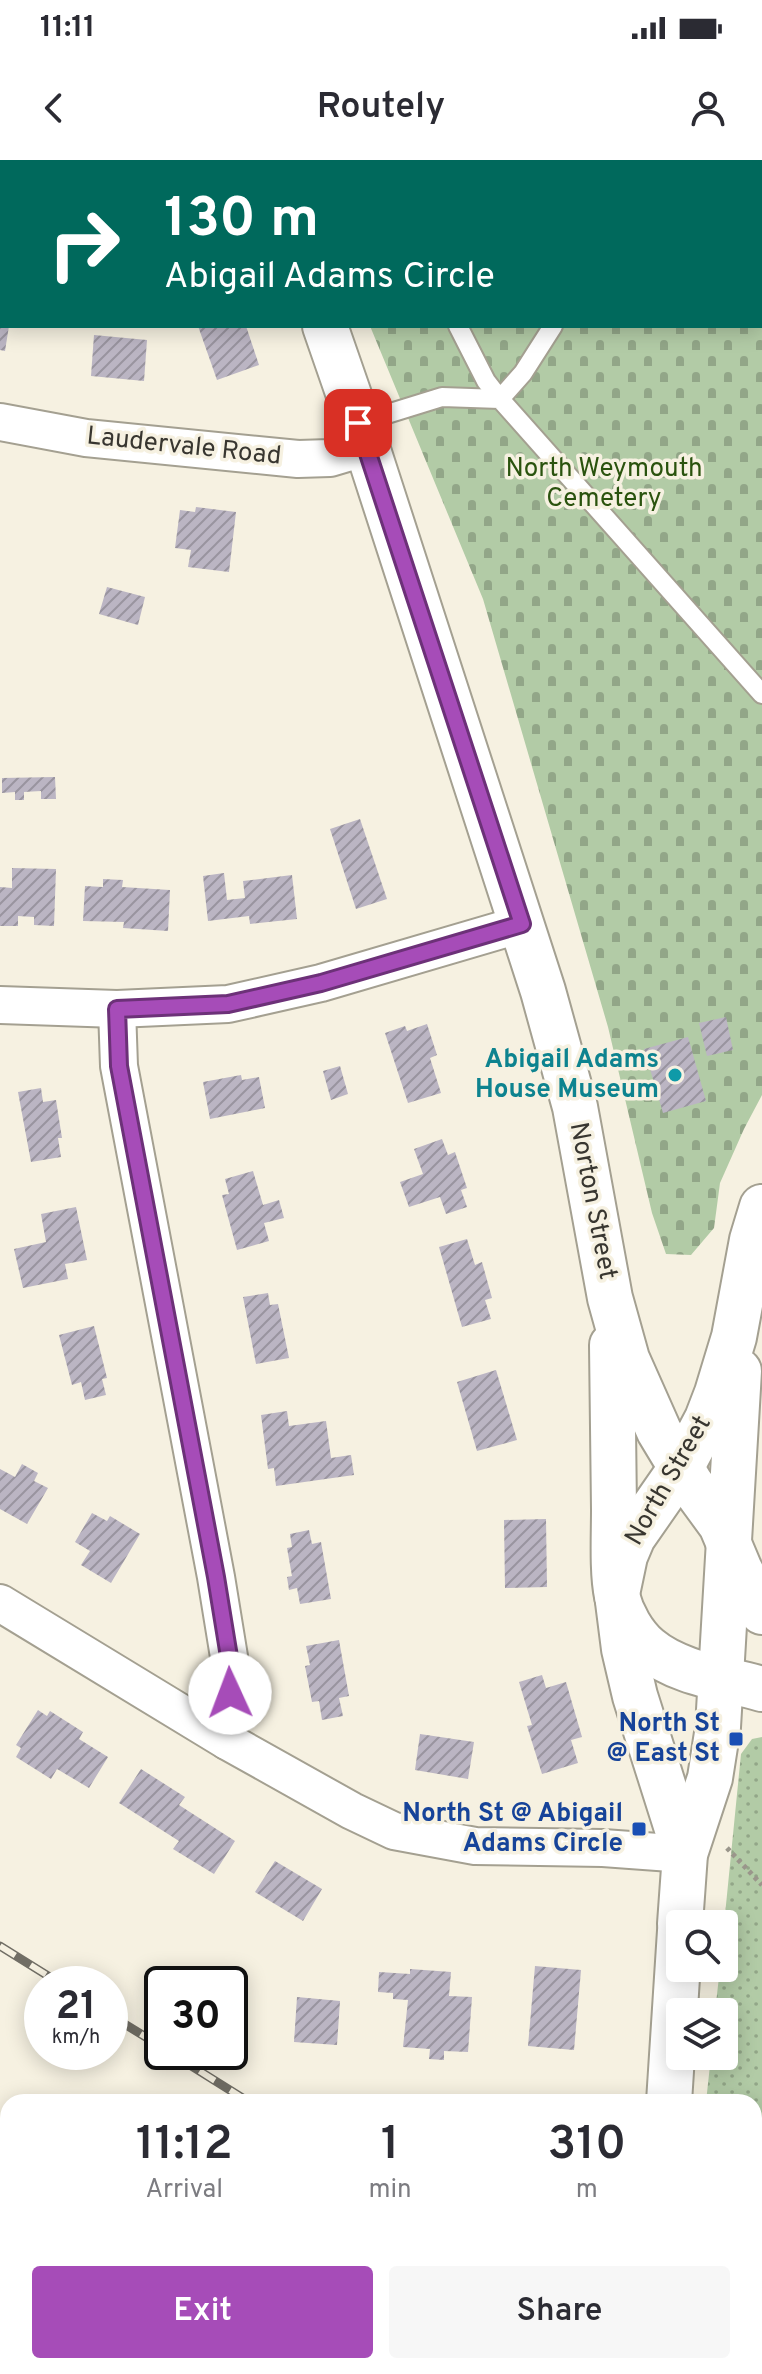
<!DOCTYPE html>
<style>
:root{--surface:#fff;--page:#f7f7f7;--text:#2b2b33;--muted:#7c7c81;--accent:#a64cb8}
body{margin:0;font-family:Overpass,sans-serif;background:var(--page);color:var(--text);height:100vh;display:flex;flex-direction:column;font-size:30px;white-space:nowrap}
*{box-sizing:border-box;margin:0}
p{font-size:26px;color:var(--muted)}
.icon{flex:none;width:44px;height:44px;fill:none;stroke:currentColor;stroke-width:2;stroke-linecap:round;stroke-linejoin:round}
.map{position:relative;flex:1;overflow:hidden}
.sheet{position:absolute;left:0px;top:1934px;width:762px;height:280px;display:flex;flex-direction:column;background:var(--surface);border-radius:24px 24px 0 0;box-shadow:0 4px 20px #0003}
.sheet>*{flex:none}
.guide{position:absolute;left:0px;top:0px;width:762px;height:168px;box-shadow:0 4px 20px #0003;background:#00695c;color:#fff;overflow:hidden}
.tools{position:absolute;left:666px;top:1750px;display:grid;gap:16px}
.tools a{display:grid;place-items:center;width:72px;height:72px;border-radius:8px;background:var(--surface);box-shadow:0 4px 20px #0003;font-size:40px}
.speed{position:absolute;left:24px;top:1806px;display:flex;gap:16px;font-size:40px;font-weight:700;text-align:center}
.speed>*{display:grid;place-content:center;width:104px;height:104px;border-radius:50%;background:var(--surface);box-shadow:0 4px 20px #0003;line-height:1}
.speed small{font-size:20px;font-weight:400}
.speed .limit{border:4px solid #111;border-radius:12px;background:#fff;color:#111}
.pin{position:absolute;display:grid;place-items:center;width:68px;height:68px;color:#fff;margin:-34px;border-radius:16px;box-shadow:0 4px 12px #0006}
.me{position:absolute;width:88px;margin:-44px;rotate:358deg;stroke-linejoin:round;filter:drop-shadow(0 0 6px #0008)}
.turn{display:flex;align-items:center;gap:28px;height:168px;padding:0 32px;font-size:36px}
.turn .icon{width:104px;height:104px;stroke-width:2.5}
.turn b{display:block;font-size:56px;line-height:68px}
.eta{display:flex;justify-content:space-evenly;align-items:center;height:136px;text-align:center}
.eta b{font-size:48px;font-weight:600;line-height:56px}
.action{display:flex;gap:16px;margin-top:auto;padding:16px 32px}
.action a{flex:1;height:92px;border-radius:8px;background:var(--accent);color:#fff;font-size:32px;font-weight:600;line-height:92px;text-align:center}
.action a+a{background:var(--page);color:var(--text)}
.status{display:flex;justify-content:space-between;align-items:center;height:56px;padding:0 40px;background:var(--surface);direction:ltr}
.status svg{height:22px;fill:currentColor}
header{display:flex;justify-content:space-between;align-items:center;height:104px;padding:0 32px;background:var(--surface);font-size:36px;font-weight:600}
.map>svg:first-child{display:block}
.cemetery{fill:url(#cemetery-stones)}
.park{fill:url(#park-dots)}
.building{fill:url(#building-hatch)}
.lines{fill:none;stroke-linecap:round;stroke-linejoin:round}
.service-casing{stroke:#a4a091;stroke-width:22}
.minor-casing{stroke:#a4a091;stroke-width:40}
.tertiary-casing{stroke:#a4a091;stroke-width:48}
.path{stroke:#9a968b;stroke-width:5;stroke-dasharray:4 4;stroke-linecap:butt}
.service{stroke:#fff;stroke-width:18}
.minor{stroke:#fff;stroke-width:36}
.tertiary{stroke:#fff;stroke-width:44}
.rail-casing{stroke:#716e65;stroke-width:9}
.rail{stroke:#f6f1e1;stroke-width:6;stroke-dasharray:18;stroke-linecap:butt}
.route-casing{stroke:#6c3178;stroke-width:20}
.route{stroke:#a64cb8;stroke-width:14}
.culture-dot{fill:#0f9aa8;stroke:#f6f1e1;stroke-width:3}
.transit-dot{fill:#1a4fb4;stroke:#f6f1e1;stroke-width:3}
.labels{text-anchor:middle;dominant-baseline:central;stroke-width:7;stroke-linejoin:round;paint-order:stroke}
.street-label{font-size:26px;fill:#383630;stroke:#f6f1e1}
.park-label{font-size:26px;fill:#2a530e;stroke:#f6f1e1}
.culture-label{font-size:26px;font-weight:bold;fill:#0d838f;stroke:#f6f1e1;text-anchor:end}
.transit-label{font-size:26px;font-weight:bold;fill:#164399;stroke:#f6f1e1;text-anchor:end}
</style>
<div class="status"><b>11:11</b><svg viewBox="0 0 49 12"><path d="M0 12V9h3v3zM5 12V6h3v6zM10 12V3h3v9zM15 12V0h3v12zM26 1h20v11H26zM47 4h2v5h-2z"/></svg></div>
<header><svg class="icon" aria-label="back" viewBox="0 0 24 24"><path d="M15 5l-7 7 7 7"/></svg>Routely<svg class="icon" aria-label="person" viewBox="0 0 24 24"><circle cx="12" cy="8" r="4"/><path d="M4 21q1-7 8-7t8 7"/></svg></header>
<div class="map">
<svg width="762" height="2214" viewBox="0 0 762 2214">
<defs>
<pattern id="cemetery-stones" width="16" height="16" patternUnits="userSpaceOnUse" patternTransform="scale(2)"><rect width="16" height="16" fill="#b2cba6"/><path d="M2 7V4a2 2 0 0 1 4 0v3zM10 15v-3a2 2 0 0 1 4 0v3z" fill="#92a688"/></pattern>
<pattern id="park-dots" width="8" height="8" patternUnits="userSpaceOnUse" patternTransform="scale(2)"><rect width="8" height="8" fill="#b2cba6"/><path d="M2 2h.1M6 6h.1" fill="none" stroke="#92a688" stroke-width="1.8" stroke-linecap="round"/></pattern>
<pattern id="building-hatch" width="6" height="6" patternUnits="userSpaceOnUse" patternTransform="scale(2)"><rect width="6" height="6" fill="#bbb5c3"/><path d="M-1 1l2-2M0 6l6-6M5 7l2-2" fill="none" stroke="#99949f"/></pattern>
</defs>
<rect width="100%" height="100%" fill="#f6f1e1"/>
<path class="cemetery" d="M321,0H762V935L744,969L720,1023L714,1068L691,1095L666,1094L652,1053L608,867L483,439L370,166H760V2H321Z"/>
<path class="park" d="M762,1577V2212L752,2206H754V1942H706L711,1896H724V1852H715L720,1808H724V1765L741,1594L752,1579Z"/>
<g class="building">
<path d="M0,166H9L5,191L0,190Z"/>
<path d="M198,166H246L259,205L217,220Z"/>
<path d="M94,175L147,180L144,221L91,216Z"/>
<path d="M196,347L236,352L229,412L188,407L191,390L175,388L180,350L195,352Z"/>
<path d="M107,427L145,437L138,465L99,454Z"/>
<path d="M55,617L56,639H41V631L24,632V640H15V632L2,633V618Z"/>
<path d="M360,659L387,739L356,749L330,669Z"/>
<path d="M12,708L56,709L54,766L34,765V757L18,756V766H0V727L12,728Z"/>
<path d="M224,713L227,740L245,738L243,721L292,715L297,759L250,764L249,756L208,761L203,716Z"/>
<path d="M103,719L123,720L122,727L170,730L168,771L123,768L124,762L83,761L85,726L103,727Z"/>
<path d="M726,857L733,890L707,896L699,863Z"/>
<path d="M427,864L437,895L430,898L441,933L408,943L385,873L405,866L407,871Z"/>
<path d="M688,877L706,941L663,953L644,889Z"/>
<path d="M340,906L348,934L331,940L323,911Z"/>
<path d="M241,915L242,920L259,917L265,948L210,959L203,922Z"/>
<path d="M41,928L43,942L56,940L62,978H58L61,997L31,1002L18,932Z"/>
<path d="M442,979L448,995L455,992L467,1028L461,1030L467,1047L446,1054L440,1037L409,1047L400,1022L423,1014L414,989Z"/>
<path d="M253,1011L263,1045L279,1040L284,1058L264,1063L269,1081L237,1090L222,1035L229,1034L225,1019Z"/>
<path d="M76,1047L87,1100L65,1104L68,1119L23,1128L14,1089L46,1082L41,1054Z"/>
<path d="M467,1079L475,1105L482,1102L492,1138L485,1140L491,1159L462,1167L439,1087Z"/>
<path d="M268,1133L270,1145L278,1144L289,1198L256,1204L243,1137Z"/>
<path d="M94,1166L107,1218L102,1219L106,1235L85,1240L81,1222L72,1225L59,1175Z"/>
<path d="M496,1210L517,1280L477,1291L457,1222Z"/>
<path d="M287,1251L289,1266L326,1261L331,1298L351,1295L354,1315L276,1326L274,1308L268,1309L261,1255Z"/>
<path d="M22,1304L38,1313L34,1321L48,1328L27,1364L0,1349V1309L15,1317Z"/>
<path d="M92,1353L107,1361L110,1356L140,1374L111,1423L81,1405L90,1391L75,1382Z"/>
<path d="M546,1359L547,1427L505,1428L504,1360Z"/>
<path d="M309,1370L312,1384L321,1382L331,1439L300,1444L297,1428L289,1430L287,1417L292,1416L287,1388L292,1387L290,1374Z"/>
<path d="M339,1480L349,1536L339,1538L343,1556L322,1560L319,1541L312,1542L305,1506L310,1505L306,1486Z"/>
<path d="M542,1515L546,1528L566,1522L582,1577L571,1580L578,1603L542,1614L527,1566L532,1565L519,1522Z"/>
<path d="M38,1550L47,1556L50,1551L83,1572L79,1579L108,1597L89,1628L57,1609L51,1619L16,1597L21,1588L16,1585Z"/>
<path d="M420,1574L474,1582L468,1619L415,1610Z"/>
<path d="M141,1609L185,1637L179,1645L235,1681L214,1714L173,1689L179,1681L119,1643Z"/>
<path d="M275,1701L322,1729L303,1761L255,1732Z"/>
<path d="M535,1806L581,1810L574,1890L528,1886Z"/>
<path d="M410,1809L451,1812L449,1836L472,1837L468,1892L444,1891V1900L429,1899L430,1889L403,1887L408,1840L393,1839V1833L378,1832L379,1812L410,1814Z"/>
<path d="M297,1837L340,1841L337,1885L294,1882Z"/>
<path d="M0,1968L8,1973V2037L0,2032Z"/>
</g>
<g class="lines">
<g class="service-casing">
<g id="service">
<path d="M423,2L424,1"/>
<path d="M760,122L762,123"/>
<path d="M458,166L486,221L500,239L523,213L553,166"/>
<path d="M358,263L442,237L500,239L762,534"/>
<path d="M0,2202L8,2190"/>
<path d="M351,2206L352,2214"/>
<path d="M74,2214L80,2206"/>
<path d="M229,2214V2206"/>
</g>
</g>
<g class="minor-casing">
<g id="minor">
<path d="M0,262L86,278L298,299L330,298L367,287"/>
<path d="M0,845L117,849L228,844L321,823L522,764"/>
<path d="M117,849L119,906L216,1417L231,1509L227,1581"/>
<path d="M0,1443L227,1581L352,1651L394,1671L475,1686L603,1688L685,1694"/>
</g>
</g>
<g class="tertiary-casing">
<g id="tertiary">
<path d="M266,0L267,2"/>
<path d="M325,166L367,287L543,831L575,947L610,1138L627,1199L659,1271L691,1324L721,1365L740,1410L762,1452"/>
<path d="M612,1185C613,1240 613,1295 614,1350C614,1375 612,1413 617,1436C622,1455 633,1475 648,1488C679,1514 724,1518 762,1529"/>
<path d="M685,1694L635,1536L624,1489L617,1434L625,1396L633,1377L681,1308L707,1259L717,1233L734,1177L752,1080L762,1047"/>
<path d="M680,1764L685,1694L710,1618L718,1567L739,1211"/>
<path d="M669,1942L680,1771"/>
<path d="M626,2214L628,2206"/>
</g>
</g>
<g class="path">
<path d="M727,1688L762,1725"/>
<path d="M754,1971L762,1967"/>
</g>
<use href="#service" class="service"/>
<use href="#minor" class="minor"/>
<use href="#tertiary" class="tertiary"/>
<g class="rail-casing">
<g id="rail">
<path d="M0,1786L61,1824"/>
<path d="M110,1855L162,1887"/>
<path d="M169,1892L249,1942"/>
<path d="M671,2206L684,2214"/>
</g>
</g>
<use href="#rail" class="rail"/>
</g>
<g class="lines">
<g class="route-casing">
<path id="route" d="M230,1533L231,1509L216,1417L119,906L117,849L228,844L321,823L522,764L358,263"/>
</g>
<use href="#route" class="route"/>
</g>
<circle class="culture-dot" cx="675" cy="915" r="8"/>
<g class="transit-dot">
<rect x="728" y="1571" width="16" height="16" rx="4"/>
<rect x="631" y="1661" width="16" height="16" rx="4"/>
</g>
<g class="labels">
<g class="street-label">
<text transform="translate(184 287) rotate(6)">Laudervale Road</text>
<text transform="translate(592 1041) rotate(79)">Norton Street</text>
<text transform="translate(669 1321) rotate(-60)">North Street</text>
</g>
<g class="park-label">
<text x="604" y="309">North Weymouth<tspan x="604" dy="30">Cemetery</tspan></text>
</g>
<g class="culture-label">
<text x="659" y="900">Abigail Adams<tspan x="659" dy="30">House Museum</tspan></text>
</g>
<g class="transit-label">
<text x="720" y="1564">North St<tspan x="720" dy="30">@ East St</tspan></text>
<text x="623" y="1654">North St @ Abigail<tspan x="623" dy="30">Adams Circle</tspan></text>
</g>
</g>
</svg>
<div class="tools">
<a><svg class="icon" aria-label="search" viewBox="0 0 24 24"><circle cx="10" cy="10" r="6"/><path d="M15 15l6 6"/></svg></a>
<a><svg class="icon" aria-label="layers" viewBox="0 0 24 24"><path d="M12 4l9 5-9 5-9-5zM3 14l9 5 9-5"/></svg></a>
</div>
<div class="speed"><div>21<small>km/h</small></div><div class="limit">30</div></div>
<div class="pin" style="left:358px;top:263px;background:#d93025"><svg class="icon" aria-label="arrive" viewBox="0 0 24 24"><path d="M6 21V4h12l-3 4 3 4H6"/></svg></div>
<svg class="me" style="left:230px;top:1533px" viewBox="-20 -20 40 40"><circle r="19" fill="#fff"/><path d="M0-13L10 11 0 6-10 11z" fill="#a64cb8"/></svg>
<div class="guide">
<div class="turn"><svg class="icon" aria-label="right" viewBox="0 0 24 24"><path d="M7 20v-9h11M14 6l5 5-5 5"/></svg><div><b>130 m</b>Abigail Adams Circle</div></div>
</div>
<section class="sheet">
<div class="eta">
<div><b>11:12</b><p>Arrival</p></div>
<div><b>1</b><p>min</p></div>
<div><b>310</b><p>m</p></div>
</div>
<div class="action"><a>Exit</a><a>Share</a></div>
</section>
</div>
